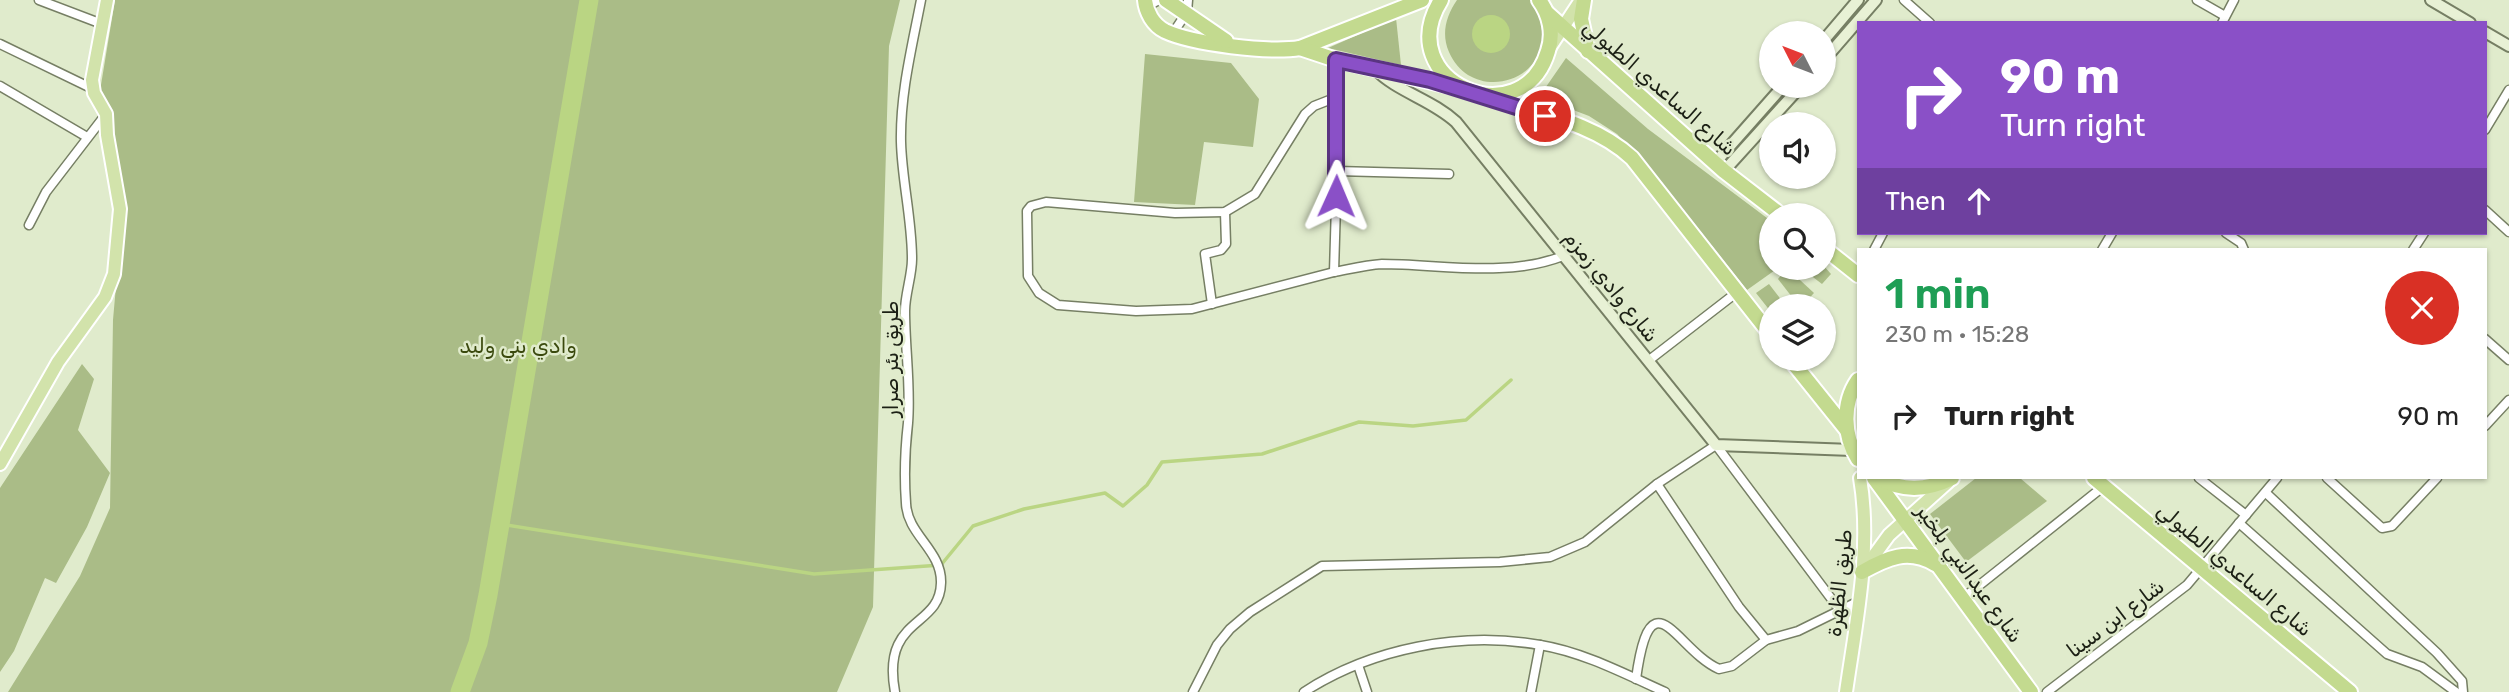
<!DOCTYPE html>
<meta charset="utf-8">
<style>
:root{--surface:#fff;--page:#f2f2f2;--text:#222;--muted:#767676}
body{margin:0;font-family:Rubik,"Noto Naskh Arabic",sans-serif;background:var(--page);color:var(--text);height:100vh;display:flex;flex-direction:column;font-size:26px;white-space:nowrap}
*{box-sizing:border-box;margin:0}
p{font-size:23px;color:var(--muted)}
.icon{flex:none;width:38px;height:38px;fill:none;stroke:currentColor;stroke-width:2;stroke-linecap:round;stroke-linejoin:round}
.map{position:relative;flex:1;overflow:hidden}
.sheet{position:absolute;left:1857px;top:248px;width:630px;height:231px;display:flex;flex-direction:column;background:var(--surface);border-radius:0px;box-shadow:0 2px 5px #0004}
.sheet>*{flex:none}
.top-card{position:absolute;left:1857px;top:21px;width:630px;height:214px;border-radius:0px;box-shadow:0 2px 5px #0004;background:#8a50c7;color:#fff;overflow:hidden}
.needle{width:46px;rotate:312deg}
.buttons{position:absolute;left:1759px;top:21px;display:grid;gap:14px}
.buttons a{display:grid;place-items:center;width:77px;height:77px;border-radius:50%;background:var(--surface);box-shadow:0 2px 5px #0004;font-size:35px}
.pin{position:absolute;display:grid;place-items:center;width:60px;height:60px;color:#fff;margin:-30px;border:4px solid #fff;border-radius:50%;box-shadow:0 2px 7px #0007}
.me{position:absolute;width:77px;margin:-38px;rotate:1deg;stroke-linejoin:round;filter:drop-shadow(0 0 5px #0008)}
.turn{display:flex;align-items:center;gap:24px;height:147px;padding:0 28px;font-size:32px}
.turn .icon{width:91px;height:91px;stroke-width:2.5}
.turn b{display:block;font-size:49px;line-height:60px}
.then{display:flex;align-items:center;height:66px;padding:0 28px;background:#0003;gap:14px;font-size:26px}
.round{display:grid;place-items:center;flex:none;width:74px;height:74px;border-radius:37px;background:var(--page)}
.headline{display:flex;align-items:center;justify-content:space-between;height:119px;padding:0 28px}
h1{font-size:42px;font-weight:600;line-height:52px;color:#1e9e55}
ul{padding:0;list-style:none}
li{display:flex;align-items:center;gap:21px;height:98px;padding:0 28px}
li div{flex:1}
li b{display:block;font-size:26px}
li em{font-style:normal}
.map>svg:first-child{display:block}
.green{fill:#aabc87}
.water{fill:#bad583}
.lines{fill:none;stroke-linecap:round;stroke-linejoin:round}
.stream{stroke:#bad583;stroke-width:3.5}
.river{stroke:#bad583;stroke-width:19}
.minor-casing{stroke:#767f64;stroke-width:11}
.secondary-casing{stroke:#767f64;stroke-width:14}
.primary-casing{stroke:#fff;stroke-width:16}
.trunk-casing{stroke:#fff;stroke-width:18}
.minor{stroke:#fff;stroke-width:8}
.secondary{stroke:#e8f1d5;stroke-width:10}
.primary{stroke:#d2e3ab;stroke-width:12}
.trunk{stroke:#c3da8f;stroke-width:14}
.route-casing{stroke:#5a3481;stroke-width:18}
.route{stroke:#8a50c7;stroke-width:12}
.labels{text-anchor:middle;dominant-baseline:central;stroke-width:5;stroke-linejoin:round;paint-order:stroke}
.street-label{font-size:21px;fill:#1c2015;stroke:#e0ebcc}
.park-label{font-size:21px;fill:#3a490d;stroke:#e0ebcc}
</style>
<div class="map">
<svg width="2509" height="692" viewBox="0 0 2509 692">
<rect width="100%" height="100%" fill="#e0ebcc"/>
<g class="green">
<path d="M115,0H900L889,46L873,607L837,692H8L80,576L110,508L113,320L120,241L98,103Z"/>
<path d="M1457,0H1532C1574,76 1475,112 1449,52C1441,34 1446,16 1457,0Z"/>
<path d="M1396,18L1401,65L1328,48Z"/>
<path d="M1145,54L1231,63L1259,99L1253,147L1204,142L1195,205L1134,202Z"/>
<path d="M1566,58L1648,129L1771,221V268H1778L1747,290L1658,178L1617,134L1589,116L1539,97Z"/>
<path d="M1824,266L1831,274L1822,284L1801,268Z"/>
<path d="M1787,268L1814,293L1802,306H1799L1778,279Z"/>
<path d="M1769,284L1786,306H1771V312L1756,293Z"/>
<path d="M82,364L94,379L78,430L110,473L87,527L56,583L45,578L14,651L0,672V488Z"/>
<path d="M1976,478H2020L2047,501L1966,562L1930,514Z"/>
</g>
<circle class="water" cx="1491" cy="34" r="19"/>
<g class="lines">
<path class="stream" d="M500,524L814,574L941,565L973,526L1024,509L1105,493L1123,506L1147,485L1162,462L1262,454L1359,422L1413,426L1466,420L1511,380"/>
<path class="river" d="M460,692L478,643L488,595L589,0"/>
<g class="minor-casing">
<g id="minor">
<path d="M39,0L102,24"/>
<path d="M1904,0L1930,23"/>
<path d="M2197,0L2225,16"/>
<path d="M1146,7L1159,0"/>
<path d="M2222,23L2234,0"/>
<path d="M1173,33L1187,12L1188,0"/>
<path d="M0,44L93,89"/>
<path d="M1336,60L1337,171L1334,272C1350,269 1366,265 1382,264C1440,264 1507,278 1563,256"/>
<path d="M0,86L87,137"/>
<path d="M2485,130L2509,90"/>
<path d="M1337,171L1449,174"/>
<path d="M2485,210L2509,232"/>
<path d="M29,225L46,192L106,114"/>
<path d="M2226,233L2241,243L2244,250"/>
<path d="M1874,250L1883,233"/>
<path d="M2102,250L2112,233"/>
<path d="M2413,250L2424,233"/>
<path d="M1334,272L1192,309L1136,311L1058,305L1039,293L1028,276L1027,211L1031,206L1046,202L1175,213L1225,212L1255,194L1305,114L1314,106L1337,97"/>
<path d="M1212,304L1205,254L1221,250L1226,244L1225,212"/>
<path d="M2485,339L2509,360"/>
<path d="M1648,361L1736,293"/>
<path d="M2485,426L2509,400"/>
<path d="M2199,478L2246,515"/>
<path d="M2327,478L2382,528L2392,526L2437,478"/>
<path d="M1657,484L1739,607L1766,640L1798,631L1859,601"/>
<path d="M2266,493L2437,653L2462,681L2463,692"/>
<path d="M2239,523L2387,654L2422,667L2456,692"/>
<path d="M1962,599L2104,486"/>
<path d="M1358,665L1367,692"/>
<path d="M1636,679C1651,571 1676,650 1719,669L1732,666L1766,640"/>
<path d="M895,692C881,616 940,629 941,583C942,550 907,535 906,503C904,476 905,449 908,423C911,386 905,348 905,311C905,294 912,276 912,259C912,219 902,181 901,142C900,94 912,47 921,0"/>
<path d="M1193,692L1217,645L1230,629L1250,612L1322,566L1500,562L1550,557L1585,542L1657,484L1716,445L1839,609"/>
<path d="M1304,692C1372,648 1461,631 1540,645C1583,652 1625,674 1665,692"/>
<path d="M1531,692L1540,645"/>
<path d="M2047,692L2187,585L2277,478"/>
</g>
</g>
<g class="secondary-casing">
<g id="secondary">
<path d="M2431,0L2470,23"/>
<path d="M2485,32L2509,46"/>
<path d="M1824,40L1858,0"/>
<path d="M1824,60L1876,0"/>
<path d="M1374,68C1397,92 1431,99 1456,122L1716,445L1852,450"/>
<path d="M1715,163L1783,86"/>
<path d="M1724,171L1801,86"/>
</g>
</g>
<g class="primary-casing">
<g id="primary">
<path d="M1550,47L1581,0"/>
<path d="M0,464L58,362L105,297L114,274L120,209L107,135L106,114L94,93L92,80L107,0"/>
<path d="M1862,572L1889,535L1948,482"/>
<path d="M1846,692C1856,622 1872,548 1860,478"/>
</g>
</g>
<g class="trunk-casing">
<g id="trunk">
<path d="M1145,0C1146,12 1153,25 1165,31C1193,44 1269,53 1300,48L1422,0"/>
<path d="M1166,0L1226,41"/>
<path d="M1441,0C1390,82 1522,138 1548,51C1554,34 1550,15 1539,0"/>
<path d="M1584,0L1581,19L1588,51"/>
<path d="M1547,13L1724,171L1781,215"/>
<path d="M1300,48L1336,60L1454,87"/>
<path d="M1483,95C1534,113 1592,121 1632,158L1771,335"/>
<path d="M1824,248L1858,275"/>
<path d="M1790,359L1847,430"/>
<path d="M1858,380C1842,403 1843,435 1858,459"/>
<path d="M1874,478L2031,692"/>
<path d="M1879,478C1903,492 1928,490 1952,478"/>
<path d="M2094,478L2350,692"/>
<path d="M1862,572C1887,558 1908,548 1935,564"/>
</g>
</g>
<use href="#minor" class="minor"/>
<use href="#secondary" class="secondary"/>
<use href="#primary" class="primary"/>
<use href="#trunk" class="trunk"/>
</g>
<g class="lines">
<g class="route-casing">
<path id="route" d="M1336,196V60L1430,80L1545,116"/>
</g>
<use href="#route" class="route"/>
</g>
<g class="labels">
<g class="street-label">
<text transform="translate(1660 87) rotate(41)">شارع الساعدي الطبولي</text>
<text transform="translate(1612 286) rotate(51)">شارع وادي زمزم</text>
<text transform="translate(890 359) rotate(-90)">طريق بئر صرار</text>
<text transform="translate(2235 569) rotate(40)">شارع الساعدي الطبولي</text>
<text transform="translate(1970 573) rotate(54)">شارع عبدالنبي بلخير</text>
<text transform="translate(1839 583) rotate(-84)">طريق الظهرة</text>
<text transform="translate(2115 618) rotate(-37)">شارع ابن سينا</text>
</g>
<g class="park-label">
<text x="518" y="345">وادي بني وليد</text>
</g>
</g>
</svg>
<div class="buttons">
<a><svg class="needle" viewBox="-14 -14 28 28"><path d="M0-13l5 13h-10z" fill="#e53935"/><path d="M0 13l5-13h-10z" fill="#767676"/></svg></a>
<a><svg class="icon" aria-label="sound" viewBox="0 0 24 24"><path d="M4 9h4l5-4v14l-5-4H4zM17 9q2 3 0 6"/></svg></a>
<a><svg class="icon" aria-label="search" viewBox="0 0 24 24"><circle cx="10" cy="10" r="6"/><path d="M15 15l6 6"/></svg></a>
<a><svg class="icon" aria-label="layers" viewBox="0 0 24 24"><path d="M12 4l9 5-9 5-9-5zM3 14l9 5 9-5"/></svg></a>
</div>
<div class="pin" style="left:1545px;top:116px;background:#d93025"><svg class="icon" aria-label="arrive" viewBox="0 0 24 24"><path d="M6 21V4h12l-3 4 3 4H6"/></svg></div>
<svg class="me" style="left:1336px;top:196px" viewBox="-20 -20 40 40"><path d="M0-17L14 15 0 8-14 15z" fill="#8a50c7" stroke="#fff" stroke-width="4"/></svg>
<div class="top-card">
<div class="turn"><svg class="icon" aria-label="right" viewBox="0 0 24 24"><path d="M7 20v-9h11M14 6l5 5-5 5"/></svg><div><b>90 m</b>Turn right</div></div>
<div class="then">Then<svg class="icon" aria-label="ahead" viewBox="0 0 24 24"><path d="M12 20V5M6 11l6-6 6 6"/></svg></div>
</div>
<section class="sheet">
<div class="headline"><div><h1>1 min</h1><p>230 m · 15:28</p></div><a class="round" style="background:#d93025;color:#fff"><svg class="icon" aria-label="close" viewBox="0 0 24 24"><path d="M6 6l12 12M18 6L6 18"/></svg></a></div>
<ul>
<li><svg class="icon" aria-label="right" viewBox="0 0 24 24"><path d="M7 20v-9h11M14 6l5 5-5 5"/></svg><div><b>Turn right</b></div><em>90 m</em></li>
</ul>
</section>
</div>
